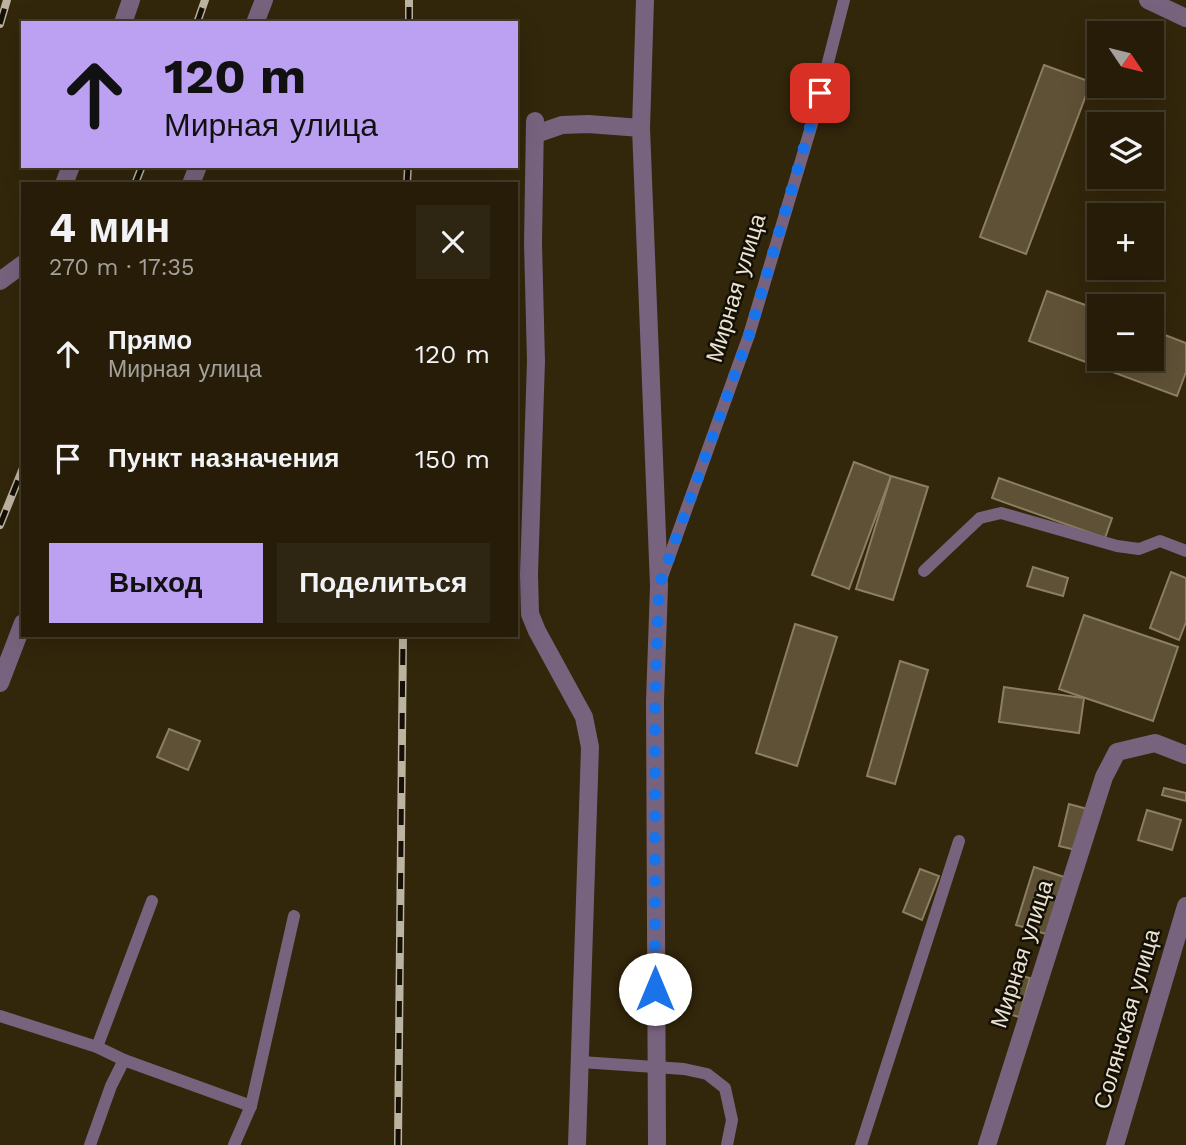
<!DOCTYPE html>
<html lang="ru">
<meta charset="utf-8">
<style>
:root{--surface:#261c08;--page:#2e2512;--text:#f1f3f6;--muted:#a4a19c;--line:#423a29;--accent:#bca0f2}
body{margin:0;font-family:"Work Sans",sans-serif;background:var(--page);color:var(--text);height:100vh;display:flex;flex-direction:column;font-size:26px;white-space:nowrap}
*{box-sizing:border-box;margin:0}
p{font-size:23px;color:var(--muted)}
.icon{flex:none;width:38px;height:38px;fill:none;stroke:currentColor;stroke-width:2;stroke-linecap:round;stroke-linejoin:round}
.map{position:relative;flex:1;overflow:hidden}
.sheet{position:absolute;left:21px;top:182px;width:497px;height:455px;display:flex;flex-direction:column;background:var(--surface);border-radius:0px;box-shadow:0 7px 28px #0002,0 0 0 2px var(--line)}
.sheet>*{flex:none}
.banner{position:absolute;left:21px;top:21px;width:497px;height:147px;border-radius:0px;box-shadow:0 7px 28px #0002,0 0 0 2px var(--line);background:#bca0f2;color:#111;overflow:hidden}
.needle{width:46px;rotate:125deg}
.buttons{position:absolute;left:1087px;top:21px;display:grid;gap:14px}
.buttons a{display:grid;place-items:center;width:77px;height:77px;border-radius:0px;background:var(--surface);box-shadow:0 7px 28px #0002,0 0 0 2px var(--line);font-size:35px}
.pin{position:absolute;display:grid;place-items:center;width:60px;height:60px;color:#fff;margin:-30px;border-radius:14px;box-shadow:0 4px 10px #0006}
.me{position:absolute;width:77px;margin:-38px;rotate:0deg;stroke-linejoin:round;filter:drop-shadow(0 0 5px #0008)}
.turn{display:flex;align-items:center;gap:24px;height:147px;padding:0 28px;font-size:32px}
.turn .icon{width:91px;height:91px;stroke-width:2.5}
.turn b{display:block;font-size:49px;line-height:60px}
.round{display:grid;place-items:center;flex:none;width:74px;height:74px;border-radius:0px;background:var(--page)}
.overview{display:flex;align-items:center;justify-content:space-between;height:119px;padding:0 28px}
h1{font-size:42px;font-weight:700;line-height:52px}
.action{display:flex;gap:14px;margin-top:auto;padding:14px 28px}
.action a{flex:1;height:80px;border-radius:0px;background:var(--accent);color:#111;font-size:28px;font-weight:700;line-height:80px;text-align:center}
.action a+a{background:var(--page);color:var(--text)}
ul{padding:0;list-style:none}
li{display:flex;align-items:center;gap:21px;height:105px;padding:0 28px}
li div{flex:1}
li b{display:block;font-size:26px}
li em{font-style:normal}
.map>svg:first-child{display:block}
.building{fill:#5f5136;stroke:#8c7e61;stroke-width:2}
.lines{fill:none;stroke-linecap:round;stroke-linejoin:round}
.service{stroke:#77637e;stroke-width:12}
.minor{stroke:#77637e;stroke-width:18}
.tertiary{stroke:#77637e;stroke-width:18}
.rail-casing{stroke:#bcb3a1;stroke-width:8}
.rail{stroke:#151005;stroke-width:5;stroke-dasharray:16;stroke-linecap:butt}
.route{stroke:#1a73e8;stroke-width:12;stroke-dasharray:0 21.6}
.labels{text-anchor:middle;dominant-baseline:central;stroke-width:5;stroke-linejoin:round;paint-order:stroke}
.street-label{font-size:23px;fill:#eae2d3;stroke:#151005}
</style>
<div class="map">
<svg width="1186" height="1145" viewBox="0 0 1186 1145">
<rect width="100%" height="100%" fill="#32260b"/>
<g class="building">
<path d="M1044,65L1091,82L1026,254L980,237Z"/>
<path d="M1047,291L1099,310V359H1152V330L1186,343V372L1177,396L1029,341Z"/>
<path d="M854,462L891,476L849,589L812,575Z"/>
<path d="M891,476L928,487L893,600L856,589Z"/>
<path d="M999,478L1112,518L1105,538L992,498Z"/>
<path d="M1033,567L1068,578L1063,596L1027,586Z"/>
<path d="M1171,572L1186,578V622L1179,640L1150,628Z"/>
<path d="M1084,615L1178,647L1153,721L1059,689Z"/>
<path d="M795,624L837,637L797,766L756,753Z"/>
<path d="M900,661L928,670L895,784L867,776Z"/>
<path d="M1004,687L1084,698L1079,733L999,722Z"/>
<path d="M169,729L200,741L188,770L157,757Z"/>
<path d="M1164,788L1186,793V801L1162,795Z"/>
<path d="M1069,804L1091,810L1080,851L1059,846Z"/>
<path d="M1147,810L1181,820L1172,850L1138,840Z"/>
<path d="M1034,867L1064,877L1046,934L1016,925Z"/>
<path d="M920,869L939,876L922,920L903,912Z"/>
<path d="M1012,974L1030,978L1019,1017L1002,1012Z"/>
</g>
<g class="lines">
<g class="service">
<path d="M924,571L980,518L1001,513L1117,546L1139,549L1160,541L1186,551"/>
<path d="M662,577L749,335L814,117L844,0"/>
<path d="M0,1016L97,1047L124,1060"/>
<path d="M97,1047L152,901"/>
<path d="M581,1062L684,1069L707,1074L725,1088L732,1120L727,1145"/>
<path d="M90,1145L111,1086L124,1060L251,1106"/>
<path d="M234,1145L251,1106L294,916"/>
<path d="M861,1145L959,841"/>
</g>
<g class="minor">
<path d="M645,0L641,128L659,586L655,701L657,1145"/>
<path d="M1148,0L1186,18"/>
<path d="M123,23L131,0"/>
<path d="M535,121L533,243L536,361L529,574L530,614L537,631L584,717L590,747L577,1145"/>
<path d="M536,134L562,125L588,124L641,128"/>
<path d="M64,184L71,166"/>
<path d="M0,281L23,264"/>
<path d="M987,1145L1104,777L1117,752L1155,743L1186,755"/>
<path d="M1115,1145L1186,906"/>
</g>
<g class="tertiary">
<path d="M255,23L264,0"/>
<path d="M191,184L198,166"/>
<path d="M0,683L23,623"/>
</g>
<g class="rail-casing">
<g id="rail">
<path d="M197,23L205,0"/>
<path d="M409,23V0"/>
<path d="M0,24L7,0"/>
<path d="M135,184L142,166"/>
<path d="M407,184L408,166"/>
<path d="M0,525L23,468"/>
<path d="M398,1145L403,635"/>
</g>
</g>
<use href="#rail" class="rail"/>
</g>
<g class="lines">
<path class="route" d="M655,989V701L659,586L749,335L820,93"/>
</g>
<g class="labels">
<g class="street-label">
<text transform="translate(736 288) rotate(-73)">Мирная улица</text>
<text transform="translate(1022 954) rotate(-72)">Мирная улица</text>
<text transform="translate(1127 1019) rotate(-74)">Солянская улица</text>
</g>
</g>
</svg>
<div class="buttons">
<a><svg class="needle" viewBox="-14 -14 28 28"><path d="M0-13l5 13h-10z" fill="#e53935"/><path d="M0 13l5-13h-10z" fill="#a4a19c"/></svg></a>
<a><svg class="icon" aria-label="layers" viewBox="0 0 24 24"><path d="M12 4l9 5-9 5-9-5zM3 14l9 5 9-5"/></svg></a>
<a>+</a>
<a>−</a>
</div>
<div class="pin" style="left:820px;top:93px;background:#d93025"><svg class="icon" aria-label="arrive" viewBox="0 0 24 24"><path d="M6 21V4h12l-3 4 3 4H6"/></svg></div>
<svg class="me" style="left:655px;top:989px" viewBox="-20 -20 40 40"><circle r="19" fill="#fff"/><path d="M0-13L10 11 0 6-10 11z" fill="#1a73e8"/></svg>
<div class="banner">
<div class="turn"><svg class="icon" aria-label="ahead" viewBox="0 0 24 24"><path d="M12 20V5M6 11l6-6 6 6"/></svg><div><b>120 m</b>Мирная улица</div></div>
</div>
<section class="sheet">
<div class="overview"><div><h1>4 мин</h1><p>270 m · 17:35</p></div><a class="round"><svg class="icon" aria-label="close" viewBox="0 0 24 24"><path d="M6 6l12 12M18 6L6 18"/></svg></a></div>
<ul>
<li><svg class="icon" aria-label="ahead" viewBox="0 0 24 24"><path d="M12 20V5M6 11l6-6 6 6"/></svg><div><b>Прямо</b><p>Мирная улица</p></div><em>120 m</em></li>
<li><svg class="icon" aria-label="arrive" viewBox="0 0 24 24"><path d="M6 21V4h12l-3 4 3 4H6"/></svg><div><b>Пункт назначения</b></div><em>150 m</em></li>
</ul>
<div class="action"><a>Выход</a><a>Поделиться</a></div>
</section>
</div>
